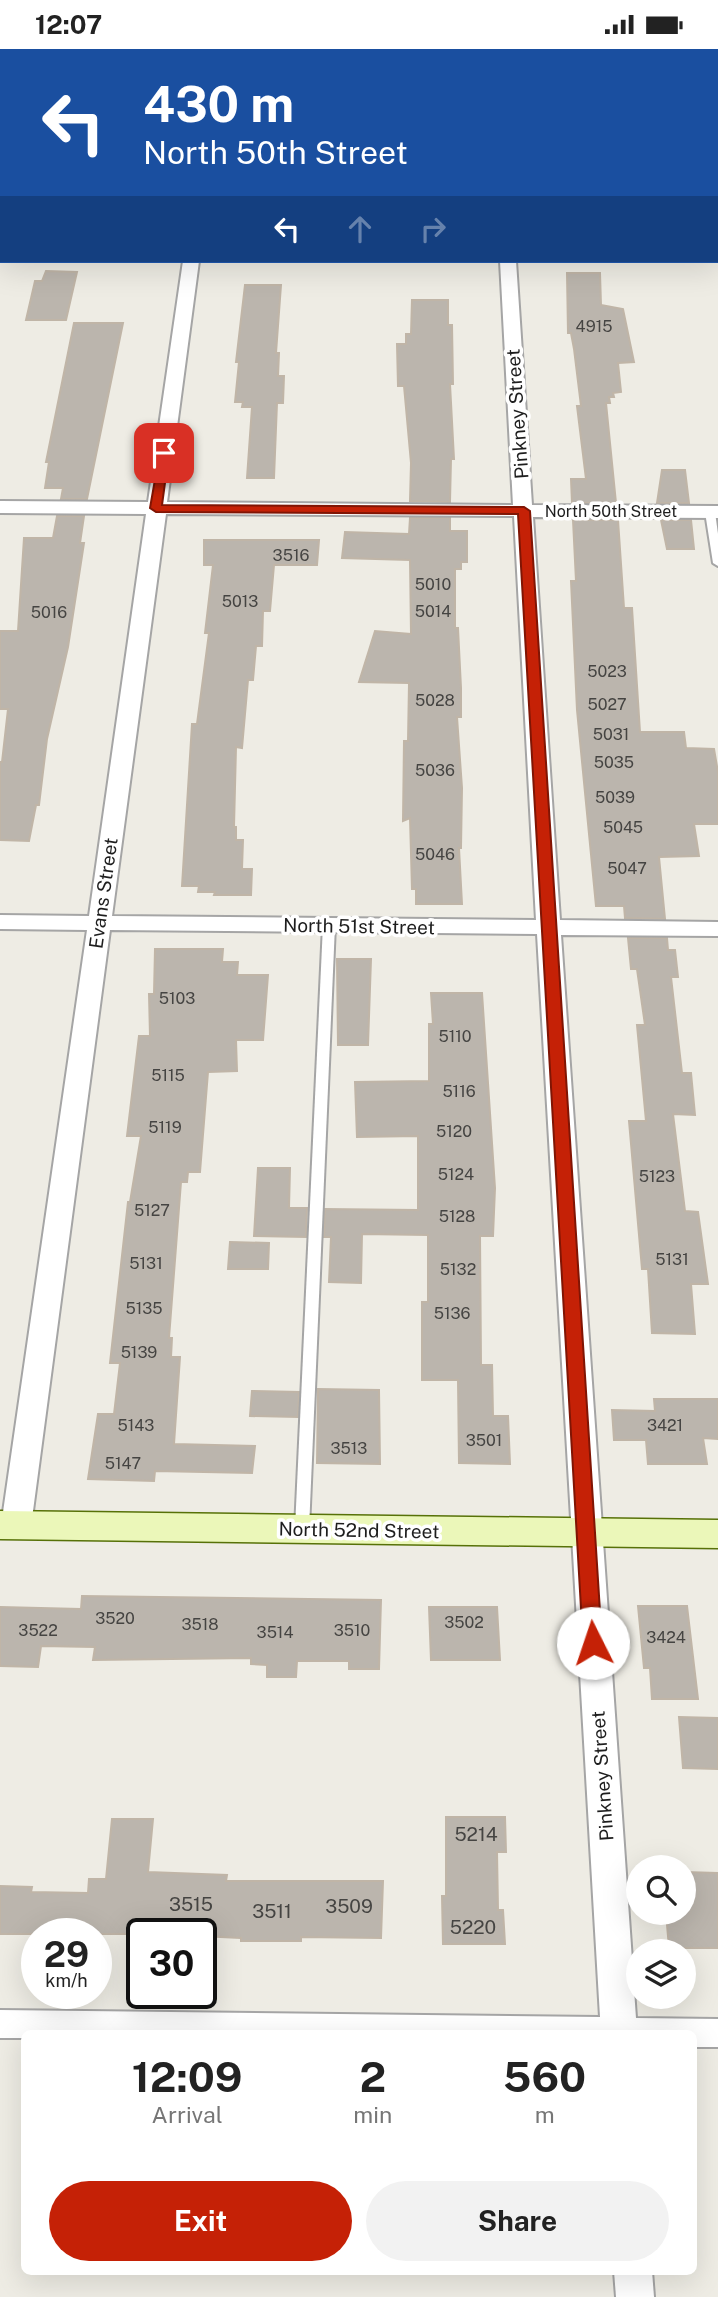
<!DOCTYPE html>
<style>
:root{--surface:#fff;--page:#f2f2f2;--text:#222;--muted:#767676;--accent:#c52106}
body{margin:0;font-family:"Public Sans",sans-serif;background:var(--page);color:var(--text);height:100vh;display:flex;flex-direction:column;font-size:26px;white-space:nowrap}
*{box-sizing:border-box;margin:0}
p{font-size:23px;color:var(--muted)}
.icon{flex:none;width:38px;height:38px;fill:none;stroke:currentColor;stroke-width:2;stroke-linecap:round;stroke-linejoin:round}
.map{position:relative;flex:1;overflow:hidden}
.panel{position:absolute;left:21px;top:1981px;width:676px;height:245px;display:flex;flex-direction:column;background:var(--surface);border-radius:10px;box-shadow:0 7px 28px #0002}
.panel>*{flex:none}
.banner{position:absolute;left:0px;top:0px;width:719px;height:214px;box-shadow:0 7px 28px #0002;background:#1a4fa0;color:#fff;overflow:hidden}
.buttons{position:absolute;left:626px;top:1806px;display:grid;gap:14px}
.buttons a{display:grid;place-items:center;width:70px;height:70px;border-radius:50%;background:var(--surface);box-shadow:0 7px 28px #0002;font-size:35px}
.speed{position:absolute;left:21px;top:1869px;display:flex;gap:14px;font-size:35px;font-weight:700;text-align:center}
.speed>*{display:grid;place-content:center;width:91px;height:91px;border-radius:50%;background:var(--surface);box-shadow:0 7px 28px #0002;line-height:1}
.speed small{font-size:18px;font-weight:400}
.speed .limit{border:4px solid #111;border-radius:10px;background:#fff;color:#111}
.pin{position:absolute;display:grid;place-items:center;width:60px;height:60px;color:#fff;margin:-30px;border-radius:14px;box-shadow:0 4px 10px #0006}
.me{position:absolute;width:77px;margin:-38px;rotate:356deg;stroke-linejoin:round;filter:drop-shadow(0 0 5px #0008)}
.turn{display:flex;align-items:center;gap:24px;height:147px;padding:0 28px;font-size:32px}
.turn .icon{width:91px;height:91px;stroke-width:2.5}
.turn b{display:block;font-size:49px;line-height:60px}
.lanes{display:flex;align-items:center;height:66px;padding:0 28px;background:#0003;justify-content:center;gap:35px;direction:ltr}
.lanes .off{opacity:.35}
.eta{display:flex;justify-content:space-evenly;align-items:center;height:119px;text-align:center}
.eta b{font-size:42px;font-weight:700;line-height:49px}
.cta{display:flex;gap:14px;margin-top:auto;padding:14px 28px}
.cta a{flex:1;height:80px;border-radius:42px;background:var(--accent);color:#fff;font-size:28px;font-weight:700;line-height:80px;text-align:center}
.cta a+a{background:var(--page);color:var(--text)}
.status{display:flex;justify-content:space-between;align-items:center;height:49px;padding:0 35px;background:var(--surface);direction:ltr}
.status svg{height:19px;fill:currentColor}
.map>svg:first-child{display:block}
.building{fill:#bbb5ad;stroke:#c0b5a7;stroke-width:2}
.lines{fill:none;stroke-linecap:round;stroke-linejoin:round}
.lane-casing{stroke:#a5a5a5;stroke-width:4}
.street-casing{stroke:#a5a5a5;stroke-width:4}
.secondary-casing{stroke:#577108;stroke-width:3}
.lane{fill:#fff;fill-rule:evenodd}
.street{fill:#fff;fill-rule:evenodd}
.secondary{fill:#ebf7b9;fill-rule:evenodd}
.route{fill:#c52106;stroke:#801504;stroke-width:2}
.labels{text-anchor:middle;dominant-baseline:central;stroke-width:7;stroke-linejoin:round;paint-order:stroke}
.number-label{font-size:16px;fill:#454442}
.far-street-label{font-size:16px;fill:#1e1e1e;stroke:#fff}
.street-label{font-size:19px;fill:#1e1e1e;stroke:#fff}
.near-number-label{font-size:19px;fill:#454442}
</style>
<div class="status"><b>12:07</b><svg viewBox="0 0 49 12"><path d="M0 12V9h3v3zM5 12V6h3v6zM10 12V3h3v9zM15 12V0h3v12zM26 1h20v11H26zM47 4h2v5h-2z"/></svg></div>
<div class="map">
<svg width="718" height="2248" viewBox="0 0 718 2248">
<rect width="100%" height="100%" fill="#eeece4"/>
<g class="building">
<path d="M46,222L77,223L66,271H26L35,232H42Z"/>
<path d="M567,224H600L601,256L623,260L634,313L618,314L621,343L613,344L614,348H609L610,354H606L616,454H572L571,430H586L577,357H581L574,300L571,284H568Z"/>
<path d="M245,236H281L276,304H279L278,327H284L283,354H277L274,429H247L252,358H242L243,353H235L239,313H236Z"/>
<path d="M412,251H448V276H452L453,335H450L454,410H451L450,453L410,452L411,414L404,337H398L397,295H406V285H411Z"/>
<path d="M74,274H123L87,450H61L63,439H45L49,413H46Z"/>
<path d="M662,421H685L689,454H657Z"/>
<path d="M57,467H84L80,494H84L68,598L47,690L39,756H36L29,792L0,791V713H2L8,660H0V582H18L24,489H53Z"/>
<path d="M410,469H450V482H467V513H461V520H455V579H458L461,639V668H457L462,739L461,799H459L462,855H416V840H412L410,769L403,772L404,692H408L409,634L359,633L375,582L411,585L410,511L342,509L345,483L409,485Z"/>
<path d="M573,471H618L624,559H632L640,683H684L686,699L714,700L718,723V775H694L699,807L659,808L665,870L625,869L624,857H596L577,661L571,532H576Z"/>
<path d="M661,471H691L694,500H667Z"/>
<path d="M204,491H319L317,516H274L270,562H263L262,597H256L253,631H248L242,699L236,698L234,778H236V791H243L242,820H252L251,846H214L215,843H198L199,837H182L192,675H197L209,584H205L213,516H204Z"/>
<path d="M628,889H667L668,901H675L678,928H671L682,1024H691L695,1066L673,1065L685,1162L698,1163L708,1235H691L695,1285L652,1284L648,1220H642L629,1072H646L637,976H645L637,920H631Z"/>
<path d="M155,900H223L222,913H238L237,926H268L263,991H236L237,1022L208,1023L200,1123H188L187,1133H181L169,1289H172L171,1308H180L174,1395L255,1397L252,1424L155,1422L154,1432L88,1430L98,1365H114L120,1314H110L128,1153H130L141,1087H127L139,987H150L149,945H154Z"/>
<path d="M337,910H371L368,996H338Z"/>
<path d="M431,944H482L495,1139L493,1187H480L481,1316H492L493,1367H508L510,1415L459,1414L458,1331H422V1253H428V1186L362,1185L361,1234L329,1233L331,1188H324L325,1160L418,1161V1087L357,1088L355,1033L429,1032V975H433Z"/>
<path d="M258,1119H290L289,1159H307L306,1188L254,1187Z"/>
<path d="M230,1193L269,1194L268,1220H228Z"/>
<path d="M318,1340L379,1341L380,1415L317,1414Z"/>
<path d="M252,1342L299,1343L298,1368L250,1367Z"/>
<path d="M654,1350H718V1390L703,1389L707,1415H648L646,1391H614L612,1361L655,1362Z"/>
<path d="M82,1547L381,1551L379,1620H349V1612H297L296,1628H267V1616L251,1615V1609L93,1611L95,1598L41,1597L38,1618L0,1617V1558L81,1560Z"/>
<path d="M638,1557H687L698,1650H652L650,1619H644Z"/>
<path d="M429,1558H497L500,1611H431Z"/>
<path d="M679,1668L718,1669V1720L683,1719Z"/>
<path d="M446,1768H505L506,1803H497L498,1861H503L505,1895H443L442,1847H446Z"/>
<path d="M112,1770H153L148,1823L227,1826L226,1832H383L381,1889L301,1888V1892H241V1889L201,1887V1885H0V1837L32,1838L31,1843L88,1844L89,1830H106Z"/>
<path d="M684,1823L718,1824V1899H669L666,1864H684Z"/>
</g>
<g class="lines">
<g class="lane-casing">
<g id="lane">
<path d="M710,460L715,463L718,485V517L713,514L705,463Z"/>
<path d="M329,873L335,876L309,1480L307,1483H297L295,1480L323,876Z"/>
</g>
</g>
<g class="street-casing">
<g id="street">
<path d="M335,0H358L359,2H336Z"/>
<rect x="488" y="0" width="14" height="2"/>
<rect x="0" y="166" width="2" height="10"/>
<path d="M183,212H199L167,453L513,456L500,212H516L532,456L718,457V469L533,468L560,871L718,873V887L561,886L636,1969L718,1970V1998H693V1984H24V1989H0V1961L600,1968L537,885L110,881L31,1477L27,1484L16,1487L5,1484L1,1477L87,881L0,880V866L89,867L146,465L0,464V452L148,453ZM166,465L514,467L536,871L112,867Z"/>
<path d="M614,2222H652L654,2248H616Z"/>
</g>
</g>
<g class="secondary-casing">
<path id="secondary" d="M0,1462L718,1471V1499L0,1490Z"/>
</g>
<use href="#lane" class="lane"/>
<use href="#street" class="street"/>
<use href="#secondary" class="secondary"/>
</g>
<path class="route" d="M160,402L169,404L162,456L524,458L530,462L602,1594L599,1599H586L583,1594L518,465L156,463L150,459Z"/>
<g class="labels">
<g class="number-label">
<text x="594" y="277">4915</text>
<text x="291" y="506">3516</text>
<text x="433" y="535">5010</text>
<text x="240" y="552">5013</text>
<text x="433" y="562">5014</text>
<text x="49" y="563">5016</text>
<text x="607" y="622">5023</text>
<text x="435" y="651">5028</text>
<text x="607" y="655">5027</text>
<text x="611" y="685">5031</text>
<text x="614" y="713">5035</text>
<text x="435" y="721">5036</text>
<text x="615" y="748">5039</text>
<text x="623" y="778">5045</text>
<text x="435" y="805">5046</text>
<text x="627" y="819">5047</text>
<text x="177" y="949">5103</text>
<text x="455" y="987">5110</text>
<text x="168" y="1026">5115</text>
<text x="459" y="1042">5116</text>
<text x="165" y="1078">5119</text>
<text x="454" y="1082">5120</text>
<text x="456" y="1125">5124</text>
<text x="657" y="1127">5123</text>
<text x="152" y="1161">5127</text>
<text x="457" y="1167">5128</text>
<text x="672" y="1210">5131</text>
<text x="146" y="1214">5131</text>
<text x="458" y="1220">5132</text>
<text x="144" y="1259">5135</text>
<text x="452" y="1264">5136</text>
<text x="139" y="1303">5139</text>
<text x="136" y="1376">5143</text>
<text x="665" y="1376">3421</text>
<text x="484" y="1391">3501</text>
<text x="349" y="1399">3513</text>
<text x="123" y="1414">5147</text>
<text x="115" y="1569">3520</text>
<text x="464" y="1573">3502</text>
<text x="200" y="1575">3518</text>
<text x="38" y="1581">3522</text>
<text x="352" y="1581">3510</text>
<text x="275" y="1583">3514</text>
<text x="666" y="1588">3424</text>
</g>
<g class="far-street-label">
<text x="611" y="462">North 50th Street</text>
</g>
<g class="street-label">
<text transform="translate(517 365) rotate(-94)">Pinkney Street</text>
<text transform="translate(103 844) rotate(-82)">Evans Street</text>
<text transform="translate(359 877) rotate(1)">North 51st Street</text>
<text transform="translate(359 1481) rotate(1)">North 52nd Street</text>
<text transform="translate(602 1727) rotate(-94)">Pinkney Street</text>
</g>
<g class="near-number-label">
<text x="476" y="1785">5214</text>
<text x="191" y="1855">3515</text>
<text x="349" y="1857">3509</text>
<text x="272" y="1862">3511</text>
<text x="473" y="1878">5220</text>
</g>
</g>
</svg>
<div class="buttons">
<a><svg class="icon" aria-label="search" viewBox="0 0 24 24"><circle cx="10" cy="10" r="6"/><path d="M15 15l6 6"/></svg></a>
<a><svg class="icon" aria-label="layers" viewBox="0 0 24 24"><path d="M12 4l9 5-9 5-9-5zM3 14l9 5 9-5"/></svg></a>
</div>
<div class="speed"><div>29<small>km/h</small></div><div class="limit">30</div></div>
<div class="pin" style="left:164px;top:404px;background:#d93025"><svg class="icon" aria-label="arrive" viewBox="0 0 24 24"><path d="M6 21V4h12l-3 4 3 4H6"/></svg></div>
<svg class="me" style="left:593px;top:1594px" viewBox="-20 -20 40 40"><circle r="19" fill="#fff"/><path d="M0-13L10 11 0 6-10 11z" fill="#c52106"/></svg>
<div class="banner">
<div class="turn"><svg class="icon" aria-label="left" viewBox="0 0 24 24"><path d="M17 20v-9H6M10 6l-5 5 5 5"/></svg><div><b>430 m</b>North 50th Street</div></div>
<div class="lanes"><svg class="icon" aria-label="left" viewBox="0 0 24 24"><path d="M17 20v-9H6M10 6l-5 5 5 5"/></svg><svg class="icon off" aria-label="ahead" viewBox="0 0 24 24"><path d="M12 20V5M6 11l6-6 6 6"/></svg><svg class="icon off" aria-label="right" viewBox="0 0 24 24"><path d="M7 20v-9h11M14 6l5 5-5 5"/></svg></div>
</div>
<section class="panel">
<div class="eta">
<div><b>12:09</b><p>Arrival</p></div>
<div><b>2</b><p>min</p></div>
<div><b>560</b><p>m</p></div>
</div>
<div class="cta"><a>Exit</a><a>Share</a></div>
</section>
</div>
